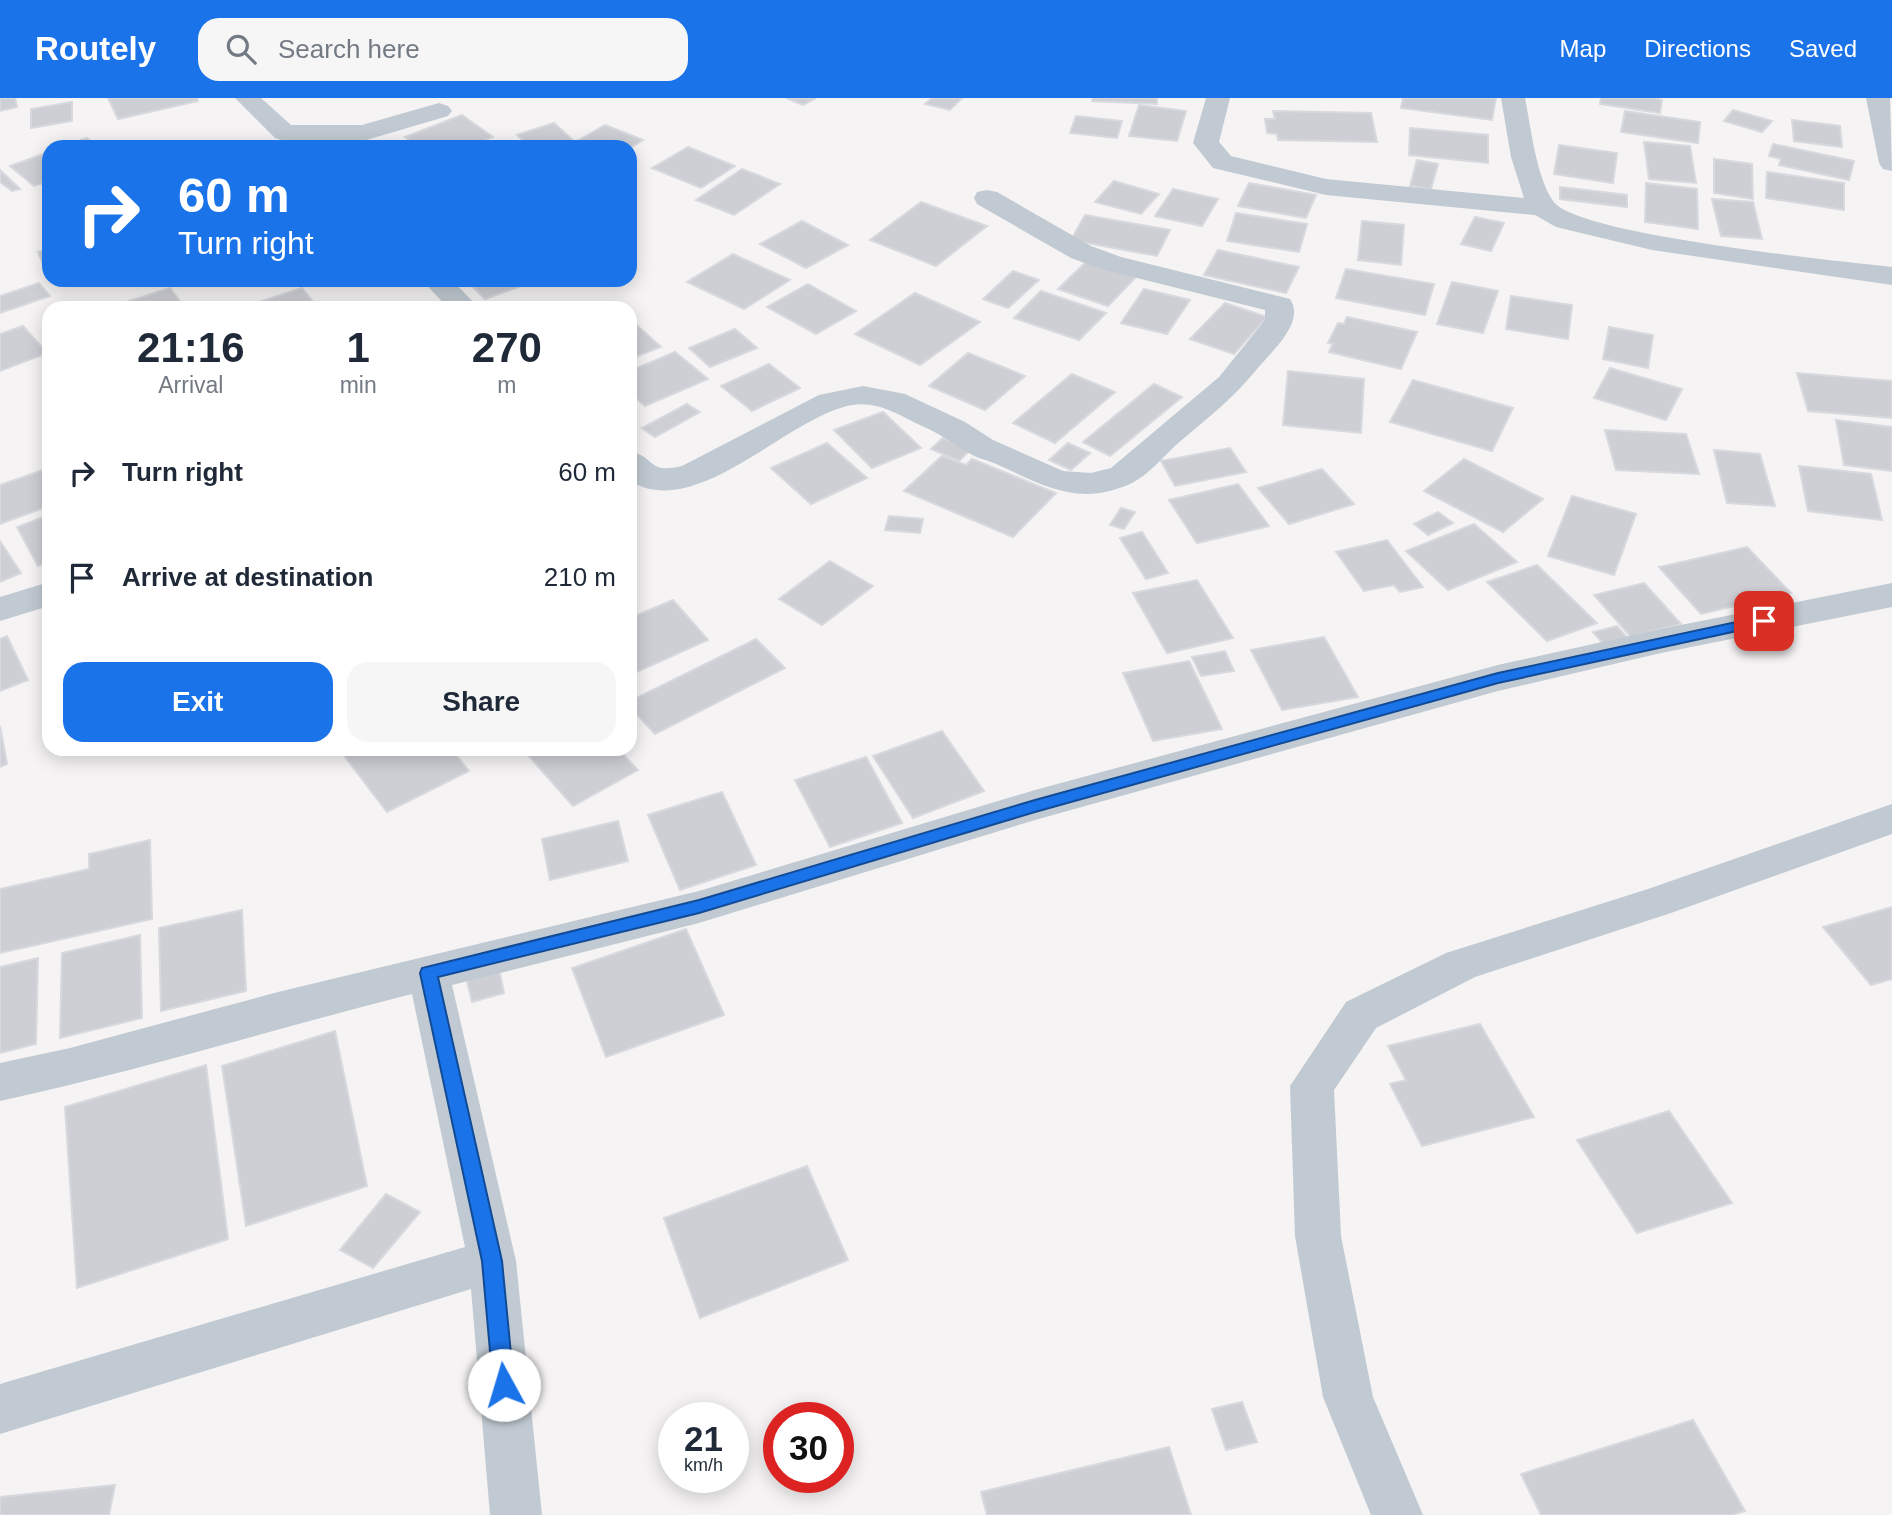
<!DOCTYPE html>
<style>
:root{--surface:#fff;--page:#f6f6f7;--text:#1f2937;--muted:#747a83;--accent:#1a73e8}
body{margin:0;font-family:Helvetica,sans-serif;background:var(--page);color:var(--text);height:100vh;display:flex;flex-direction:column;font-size:26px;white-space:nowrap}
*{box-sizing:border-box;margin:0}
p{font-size:23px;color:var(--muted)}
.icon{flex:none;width:38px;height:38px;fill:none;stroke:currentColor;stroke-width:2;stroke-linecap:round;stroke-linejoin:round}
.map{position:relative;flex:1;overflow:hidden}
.panel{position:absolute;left:42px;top:203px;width:595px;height:455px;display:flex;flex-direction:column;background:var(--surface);border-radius:21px;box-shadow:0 4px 18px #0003}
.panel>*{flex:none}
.banner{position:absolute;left:42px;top:42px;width:595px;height:147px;border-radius:21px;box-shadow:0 4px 18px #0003;background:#1a73e8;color:#fff;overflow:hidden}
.speed{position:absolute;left:658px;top:1304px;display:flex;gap:14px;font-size:35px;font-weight:700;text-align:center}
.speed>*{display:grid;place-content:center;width:91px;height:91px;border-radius:50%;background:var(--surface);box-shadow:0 4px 18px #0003;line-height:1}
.speed small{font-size:18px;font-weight:400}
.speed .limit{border:10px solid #d22;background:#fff;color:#111}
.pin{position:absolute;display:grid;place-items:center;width:60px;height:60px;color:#fff;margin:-30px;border-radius:14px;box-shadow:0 4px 10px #0006}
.me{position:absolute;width:77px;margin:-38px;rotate:354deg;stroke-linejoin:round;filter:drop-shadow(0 0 5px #0008)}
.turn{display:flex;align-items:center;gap:24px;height:147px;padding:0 21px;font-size:32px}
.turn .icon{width:91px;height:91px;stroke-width:2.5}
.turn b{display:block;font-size:49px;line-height:60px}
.eta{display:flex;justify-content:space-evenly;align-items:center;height:119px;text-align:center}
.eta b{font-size:42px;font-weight:700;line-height:49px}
.primary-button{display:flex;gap:14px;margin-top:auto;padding:14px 21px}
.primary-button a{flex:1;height:80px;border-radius:21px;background:var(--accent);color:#fff;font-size:28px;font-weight:700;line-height:80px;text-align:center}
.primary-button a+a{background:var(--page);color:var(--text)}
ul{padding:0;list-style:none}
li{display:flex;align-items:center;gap:21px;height:105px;padding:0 21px}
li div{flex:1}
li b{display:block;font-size:26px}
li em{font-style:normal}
header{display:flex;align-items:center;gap:42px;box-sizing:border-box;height:98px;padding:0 35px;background:var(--accent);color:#fff}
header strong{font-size:33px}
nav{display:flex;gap:38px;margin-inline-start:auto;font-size:24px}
.search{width:490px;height:63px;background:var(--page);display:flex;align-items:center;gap:18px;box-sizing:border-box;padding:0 24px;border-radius:21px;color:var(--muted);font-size:26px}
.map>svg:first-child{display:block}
.building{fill:#cdcfd5;stroke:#d7d9de;stroke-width:2}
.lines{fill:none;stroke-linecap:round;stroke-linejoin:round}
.street{fill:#c1cad2;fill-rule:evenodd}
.route{fill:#1a73e8;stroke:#114b97;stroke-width:2}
</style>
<header>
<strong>Routely</strong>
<div class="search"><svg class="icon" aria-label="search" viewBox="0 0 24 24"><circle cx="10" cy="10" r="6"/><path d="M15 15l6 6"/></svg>Search here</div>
<nav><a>Map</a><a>Directions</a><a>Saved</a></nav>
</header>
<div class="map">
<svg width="1892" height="1417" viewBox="0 0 1892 1417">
<rect width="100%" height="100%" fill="#f5f3f3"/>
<g class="building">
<path d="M0,0H15L17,9L0,13Z"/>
<path d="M108,0H197L198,3L118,21Z"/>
<path d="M786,0H816L803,7Z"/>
<path d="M932,0H962L950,12L925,6Z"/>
<path d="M1093,0H1157V6L1092,3Z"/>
<path d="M1403,0H1496L1492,22L1401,10Z"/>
<path d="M1601,0H1652L1662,2L1660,15L1600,6Z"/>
<path d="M72,4V23L31,30V11Z"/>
<path d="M1139,7L1186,13L1177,43L1129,38Z"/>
<path d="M1733,12L1772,23L1762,34L1724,23Z"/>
<path d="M1273,13L1371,15L1377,44L1278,42L1277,36L1267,35L1265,21H1275Z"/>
<path d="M1625,13L1700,24L1698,45L1621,34Z"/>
<path d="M462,17L493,39L468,49H418L405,39Z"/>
<path d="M1076,18L1122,23L1117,40L1070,35Z"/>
<path d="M1792,22L1840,28L1842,49L1794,43Z"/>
<path d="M554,25L575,44L559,49H530L517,37Z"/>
<path d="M605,27L643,42L630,50L567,49Z"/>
<path d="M1410,30L1488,37V65L1409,57Z"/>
<path d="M87,40L98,49H62Z"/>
<path d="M1644,44L1690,48L1696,85L1649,81Z"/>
<path d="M1773,46L1854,63L1849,82L1779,67L1781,61L1769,58Z"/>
<path d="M1559,47L1617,55L1613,85L1554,76Z"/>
<path d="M688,49L735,68L701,90L652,70Z"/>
<path d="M49,54V83L34,88L10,68Z"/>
<path d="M1714,61L1752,66L1753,101L1714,95Z"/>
<path d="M1417,62L1438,66L1431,91L1410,88Z"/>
<path d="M742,71L780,86L734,117L696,102Z"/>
<path d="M0,72L20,91L12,93L0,84Z"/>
<path d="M1767,74L1844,85V112L1766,100Z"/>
<path d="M1114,83L1159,96L1141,116L1095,104Z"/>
<path d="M1249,85L1316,97L1306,120L1238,108Z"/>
<path d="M1646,85L1697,91L1698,131L1645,124Z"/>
<path d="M1560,89L1627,97V109L1560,101Z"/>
<path d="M1173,91L1218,101L1202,128L1155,118Z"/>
<path d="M1712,101L1753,104L1762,141L1721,138Z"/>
<path d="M921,104L987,128L936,168L870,142Z"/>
<path d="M1236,115L1307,126L1299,154L1227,143Z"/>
<path d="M1085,117L1170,132L1157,158L1071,142Z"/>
<path d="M1475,119L1504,125L1491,153L1461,146Z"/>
<path d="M802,123L848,147L806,170L760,146Z"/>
<path d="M1362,123L1404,127L1401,167L1358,162Z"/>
<path d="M49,151V181L38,154Z"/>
<path d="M1218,152L1299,169L1286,195L1204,177Z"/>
<path d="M733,156L790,182L744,211L687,184Z"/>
<path d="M1088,162L1137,178L1108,208L1058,191Z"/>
<path d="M1346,171L1434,186L1425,217L1336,200Z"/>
<path d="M1013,173L1039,182L1008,210L983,201Z"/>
<path d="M466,182H535V183L485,201Z"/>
<path d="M1452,184L1498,193L1483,235L1437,226Z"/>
<path d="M39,185L50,198L0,215V198Z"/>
<path d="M808,186L856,213L816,236L767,209Z"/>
<path d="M170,190L185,210H108Z"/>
<path d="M302,190L318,210H241Z"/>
<path d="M1144,191L1190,202L1167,236L1121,225Z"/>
<path d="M1041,193L1106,215L1079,242L1014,220Z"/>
<path d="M915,195L980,224L920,267L855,236Z"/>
<path d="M1511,198L1572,207L1568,241L1506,231Z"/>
<path d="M1225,205L1267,219L1234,256L1190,241Z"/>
<path d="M1347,219L1417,234L1401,271L1329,254L1333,246L1328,245L1338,225L1344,226Z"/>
<path d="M632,223L661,249L630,261V224Z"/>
<path d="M23,228L47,255L0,273V236Z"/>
<path d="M1609,229L1653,237L1648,270L1603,261Z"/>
<path d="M735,231L757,250L710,269L689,250Z"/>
<path d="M675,254L708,281L645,308L630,295V273Z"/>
<path d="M968,255L1025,278L985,312L929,288Z"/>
<path d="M769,266L800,290L752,313L721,288Z"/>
<path d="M1610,270L1682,291L1666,322L1594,300Z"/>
<path d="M1288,273L1364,281L1361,335L1283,327Z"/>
<path d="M1797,275L1892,283V320L1808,313Z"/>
<path d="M1072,276L1115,294L1055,345L1013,325Z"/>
<path d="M1413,282L1513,310L1492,353L1390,324Z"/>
<path d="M1154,286L1182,299L1110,358L1083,344Z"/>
<path d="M687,306L700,314L655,339L642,330Z"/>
<path d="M883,314L921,350L872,370L834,332Z"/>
<path d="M1836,322L1892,329V373L1844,367Z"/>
<path d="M1605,332L1686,336L1699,376L1616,372Z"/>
<path d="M943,340L971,351L959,363L931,351Z"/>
<path d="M827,345L867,380L811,406L771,370Z"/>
<path d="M1068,345L1090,355L1071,372L1049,362Z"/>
<path d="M1230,350L1246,374L1175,388L1161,363Z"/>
<path d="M1714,352L1760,356L1775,408L1727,405Z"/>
<path d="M942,358L966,367L972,361L1056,395L1013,439L904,393Z"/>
<path d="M1464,361L1543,401L1503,434L1424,393Z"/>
<path d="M1799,368L1871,376L1882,422L1808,413Z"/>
<path d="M49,370V408L0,426V387Z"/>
<path d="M1322,371L1354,406L1289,426L1258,390Z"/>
<path d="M1238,386L1269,428L1197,445L1169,402Z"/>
<path d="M1572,398L1636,416L1614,477L1548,458Z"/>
<path d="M1121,410L1135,414L1124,431L1110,427Z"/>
<path d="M1438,414L1453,425L1428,437L1414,426Z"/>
<path d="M49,417V464L38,468L17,429Z"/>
<path d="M889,418L923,421L920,435L885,432Z"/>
<path d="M1474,426L1517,464L1448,492L1406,453Z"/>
<path d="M1142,434L1168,475L1146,481L1120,440Z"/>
<path d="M1387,442L1423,489L1400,494L1394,487L1364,493L1336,454Z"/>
<path d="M0,443L21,475L0,484Z"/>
<path d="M1747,449L1791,495L1701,516L1659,469Z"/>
<path d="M830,463L873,488L822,527L779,501Z"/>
<path d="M1537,467L1597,525L1547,543L1487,484Z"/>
<path d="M1197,482L1233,540L1167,555L1133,495Z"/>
<path d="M1644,485L1681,526L1631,539L1594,497Z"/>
<path d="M673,502L708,542L630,577V520Z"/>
<path d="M1617,528L1629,542L1605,548L1593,534Z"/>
<path d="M7,538L28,582L0,593V541Z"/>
<path d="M1324,539L1358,599L1282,612L1251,552Z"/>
<path d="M756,541L785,570L655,636L630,609V603Z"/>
<path d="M1225,553L1234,573L1201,578L1192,559Z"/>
<path d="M1189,563L1222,631L1153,643L1123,575Z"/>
<path d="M0,628L7,666L0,669Z"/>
<path d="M942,633L984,693L913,720L873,658Z"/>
<path d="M339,651H451L469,673L387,714Z"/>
<path d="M539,651H618L638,672L573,708L528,657Z"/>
<path d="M866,659L902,725L830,749L795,682Z"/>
<path d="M722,694L756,767L680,792L648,717Z"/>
<path d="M618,723L628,763L550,782L542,741Z"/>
<path d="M150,742L152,821L0,855V791L89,771V756Z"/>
<path d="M1892,809V881L1871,887L1823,829Z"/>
<path d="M242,812L246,893L161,913L159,830Z"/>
<path d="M686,831L724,917L606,959L572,870Z"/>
<path d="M140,837L142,920L60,940L62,855Z"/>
<path d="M38,860L36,946L0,955V869Z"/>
<path d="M499,871L504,895L472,904L466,879Z"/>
<path d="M1480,926L1534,1019L1422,1048L1390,986L1406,982L1388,948Z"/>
<path d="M335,933L367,1088L246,1128L222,968Z"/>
<path d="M206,967L228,1141L77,1190L65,1009Z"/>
<path d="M1669,1013L1732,1105L1637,1135L1577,1042Z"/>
<path d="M807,1068L848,1162L700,1220L664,1120Z"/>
<path d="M386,1096L420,1114L373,1170L340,1152Z"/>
<path d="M1242,1304L1257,1344L1226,1352L1212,1311Z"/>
<path d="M1693,1322L1745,1413L1732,1417H1541L1521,1376Z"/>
<path d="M1169,1349L1191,1417H987L981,1394Z"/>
<path d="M115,1387L109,1417H0V1399Z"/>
</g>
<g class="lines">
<g class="street">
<path d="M235,0H261L291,27H362L439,5L448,8L452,13L448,18L363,43H284L275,40Z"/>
<path d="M1206,0H1230L1219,44L1231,58L1326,81L1524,100L1511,59L1501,0H1525C1531,30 1536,78 1553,103C1575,137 1840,163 1892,169V187L1652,152L1556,129L1535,117L1326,97L1213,70L1193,45Z"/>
<path d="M1866,0H1890L1892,73L1883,71L1879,65Z"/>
<path d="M987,92L997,94L1091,148L1121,159L1290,201C1306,224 1271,254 1257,271C1234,300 1204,323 1176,347C1163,359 1148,377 1132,385C1079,410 1043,387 996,366C987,362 976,360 967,354C952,345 939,335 922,328C898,317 879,303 852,307C788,318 697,424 630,383V353C657,360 647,376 682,368L819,297L863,288L905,296L965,324L993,342L1063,373L1091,375L1111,370L1219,279L1265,222V212L1101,171L1071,160L977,106L974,100L977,94Z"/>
<path d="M422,182H452L479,210H448Z"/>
<path d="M49,484V508L0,523V499Z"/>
<path d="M1892,485V509L1661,555L1498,593L1035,722L699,825L452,887L516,1163L542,1417H490L471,1191L0,1336V1286L465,1149L412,896C274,931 138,973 0,1003V965L70,950L278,894L699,793L1035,692L1498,567L1661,531Z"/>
<path d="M1892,706V736L1671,815L1475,879L1376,930L1334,992L1341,1138L1373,1299L1423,1417H1371L1323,1299L1295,1138L1290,988L1346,904L1446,855L1648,791Z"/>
</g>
</g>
<path class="route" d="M1764,518L1771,523L1769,526L1498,585L1035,714L699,815L438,879L502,1163L514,1287L511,1294L504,1297L496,1294L493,1287L482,1163L420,875L422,870L699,802L1035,702L1498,575Z"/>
</svg>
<div class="speed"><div>21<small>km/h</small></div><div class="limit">30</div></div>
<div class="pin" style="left:1764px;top:523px;background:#d93025"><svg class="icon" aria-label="arrive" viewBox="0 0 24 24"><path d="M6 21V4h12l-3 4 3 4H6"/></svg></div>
<svg class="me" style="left:504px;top:1287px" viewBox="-20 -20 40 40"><circle r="19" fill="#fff"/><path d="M0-13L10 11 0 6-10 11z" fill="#1a73e8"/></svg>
<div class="banner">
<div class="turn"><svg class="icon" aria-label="right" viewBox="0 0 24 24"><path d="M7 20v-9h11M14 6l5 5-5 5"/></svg><div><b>60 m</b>Turn right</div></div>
</div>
<section class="panel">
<div class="eta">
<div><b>21:16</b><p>Arrival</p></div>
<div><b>1</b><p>min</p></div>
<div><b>270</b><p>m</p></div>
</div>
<ul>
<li><svg class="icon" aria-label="right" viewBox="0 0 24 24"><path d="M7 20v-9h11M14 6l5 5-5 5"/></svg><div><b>Turn right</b></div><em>60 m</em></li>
<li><svg class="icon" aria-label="arrive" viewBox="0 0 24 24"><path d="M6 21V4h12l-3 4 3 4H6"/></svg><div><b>Arrive at destination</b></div><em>210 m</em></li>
</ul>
<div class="primary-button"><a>Exit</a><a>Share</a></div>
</section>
</div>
